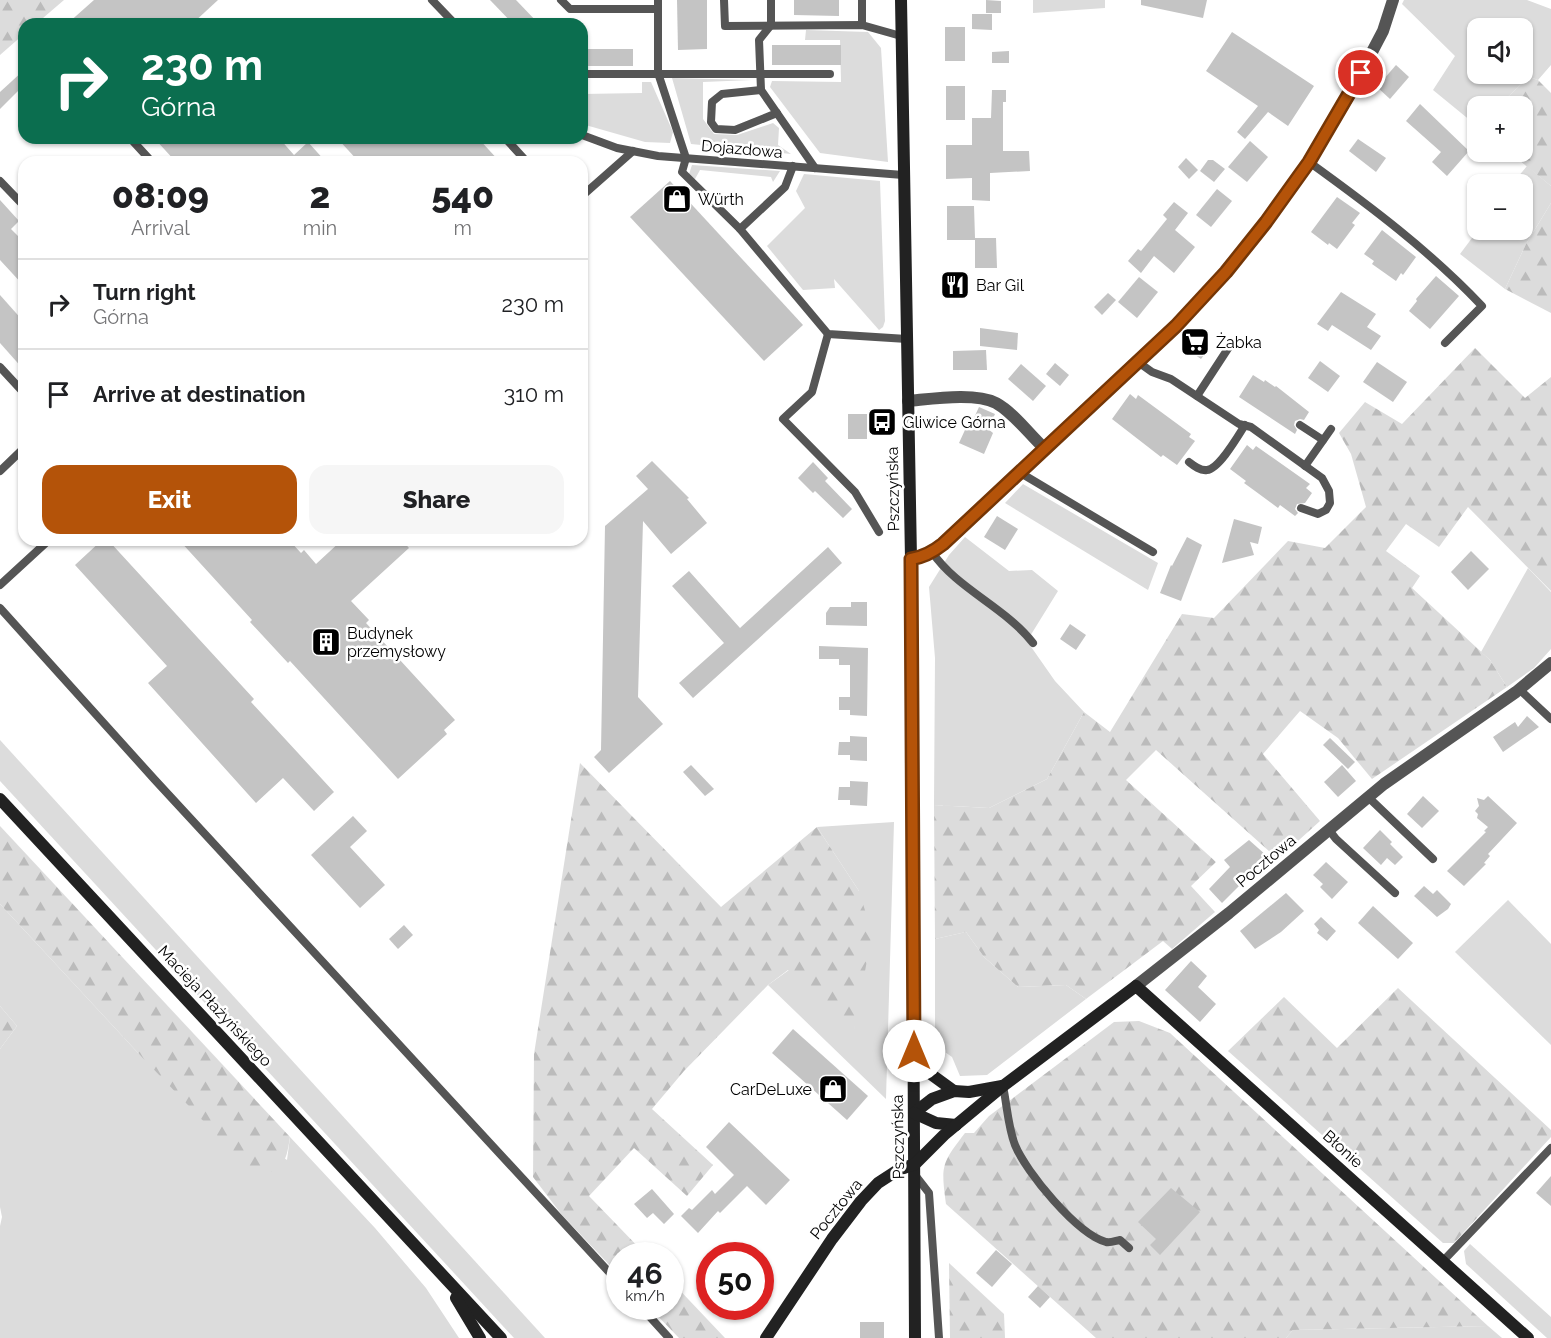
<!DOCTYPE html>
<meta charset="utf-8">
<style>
:root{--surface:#fff;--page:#f6f6f6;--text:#202124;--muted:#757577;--line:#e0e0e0;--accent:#b45309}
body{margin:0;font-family:Raleway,sans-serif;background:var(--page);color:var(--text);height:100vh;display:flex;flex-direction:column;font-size:22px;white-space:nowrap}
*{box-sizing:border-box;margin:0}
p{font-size:20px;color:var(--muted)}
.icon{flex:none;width:33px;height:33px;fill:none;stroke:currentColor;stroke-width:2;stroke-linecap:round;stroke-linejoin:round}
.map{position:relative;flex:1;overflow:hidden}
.details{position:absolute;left:18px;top:156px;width:570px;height:390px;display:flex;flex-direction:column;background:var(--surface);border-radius:18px;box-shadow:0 2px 4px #0004}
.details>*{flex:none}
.top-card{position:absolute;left:18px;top:18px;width:570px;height:126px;border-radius:18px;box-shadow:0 2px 4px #0004;background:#0b6e4f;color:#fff;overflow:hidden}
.tools{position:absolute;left:1467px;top:18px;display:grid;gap:12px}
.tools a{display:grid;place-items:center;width:66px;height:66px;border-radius:12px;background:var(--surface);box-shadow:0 2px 4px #0004;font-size:30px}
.speed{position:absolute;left:606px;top:1242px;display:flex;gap:12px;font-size:30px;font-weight:700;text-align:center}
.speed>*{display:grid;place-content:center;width:78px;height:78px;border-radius:50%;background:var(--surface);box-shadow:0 2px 4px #0004;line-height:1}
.speed small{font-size:15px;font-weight:400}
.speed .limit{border:9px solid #d22;background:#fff;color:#111}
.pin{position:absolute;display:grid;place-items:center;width:51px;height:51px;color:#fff;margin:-26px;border:3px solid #fff;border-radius:50%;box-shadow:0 2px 6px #0007}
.me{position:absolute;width:66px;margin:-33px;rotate:0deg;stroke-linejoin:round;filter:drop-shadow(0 0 4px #0008)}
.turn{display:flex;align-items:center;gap:21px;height:126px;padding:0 24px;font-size:27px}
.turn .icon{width:78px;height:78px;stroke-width:2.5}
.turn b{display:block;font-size:42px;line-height:51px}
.eta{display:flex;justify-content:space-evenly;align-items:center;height:102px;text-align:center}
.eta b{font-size:36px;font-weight:800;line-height:42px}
.primary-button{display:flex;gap:12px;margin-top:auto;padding:12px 24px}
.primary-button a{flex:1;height:69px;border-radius:18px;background:var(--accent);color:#fff;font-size:24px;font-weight:800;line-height:69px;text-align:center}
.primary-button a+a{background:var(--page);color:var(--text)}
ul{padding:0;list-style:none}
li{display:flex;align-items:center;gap:18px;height:90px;padding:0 24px;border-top:2px solid var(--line)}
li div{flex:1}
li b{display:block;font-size:22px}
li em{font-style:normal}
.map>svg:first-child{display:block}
.green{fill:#dcdcdc;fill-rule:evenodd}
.forest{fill:url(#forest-firs)}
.building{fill:#c4c4c4}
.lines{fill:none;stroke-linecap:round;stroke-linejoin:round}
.lane{stroke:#555;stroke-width:8}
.street{stroke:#555;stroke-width:12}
.secondary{stroke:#222;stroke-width:12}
.route-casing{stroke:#753606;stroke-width:15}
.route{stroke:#b45309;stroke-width:10}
.labels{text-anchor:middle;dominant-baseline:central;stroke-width:5;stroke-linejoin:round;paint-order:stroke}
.street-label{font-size:16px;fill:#000;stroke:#fff}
.poi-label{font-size:16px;fill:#000;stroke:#fff;text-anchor:start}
</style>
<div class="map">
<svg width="1551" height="1338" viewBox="0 0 1551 1338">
<defs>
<pattern id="forest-firs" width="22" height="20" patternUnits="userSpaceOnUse" patternTransform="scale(1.5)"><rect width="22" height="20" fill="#dcdcdc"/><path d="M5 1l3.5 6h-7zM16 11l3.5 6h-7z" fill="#bbb"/></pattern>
</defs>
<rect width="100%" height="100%" fill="#fff"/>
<g class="green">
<path d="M1033,0H1105V8L1033,13Z"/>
<path d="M1404,0H1527L1551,9V65L1538,80L1529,77L1498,106H1478L1477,126L1433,90L1455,56L1402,4ZM1478,28H1522V74H1478Z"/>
<path d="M806,30L868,32L881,48L888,162L820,153L770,87L772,81L841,82L840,40H805Z"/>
<path d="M672,78L752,80L703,82V119L714,134L737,135L773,123L779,128L778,145L791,154L691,144Z"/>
<path d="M642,82H651L673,132L670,143L645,142L582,124V94L642,93Z"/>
<path d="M692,165L780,171L773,182L771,177L700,170L695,179L688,177Z"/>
<path d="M1527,166L1551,186V203L1526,244L1505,289L1460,254L1478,230H1522V184H1512Z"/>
<path d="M804,174L880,181L885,321L883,327L879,330L834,279L835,288L803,290L767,246L805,208L796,191Z"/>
<path d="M1023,484L1158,563L1148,590L1005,503Z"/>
<path d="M965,537L1009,571L1032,570L1058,591L1027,641L1055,681L1084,712L1047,779L989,808L934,805L935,658L929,587L949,555Z"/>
<path d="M1528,568L1551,592V649L1534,668L1507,687L1490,660L1481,652Z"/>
<path d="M0,740L545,1338H514L0,781Z"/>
<path d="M894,822L886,1099L768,985L789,970L854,1030L859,891L817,827Z"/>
<path d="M1508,900L1551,944V1045L1455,952Z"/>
<path d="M0,904L139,1054L287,1160L290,1137L375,1228L426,1288L459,1338H0V1226L2,1217L0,1207V1049L17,1026L0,1006Z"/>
<path d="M966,932L984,957L1018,987L1066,985L1086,999L987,1075L960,1076L952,1057L935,1045V939Z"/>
<path d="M1470,1244L1551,1317V1338H1547L1466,1264L1464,1251Z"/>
<path d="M1488,1326L1502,1338H1286L1293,1330Z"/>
</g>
<g class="forest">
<path d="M0,0H64L36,24H24V34L0,55Z"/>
<path d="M1529,77L1538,80L1551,93V186L1509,152H1522V106H1498Z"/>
<path d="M1551,203V313L1505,289L1526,244Z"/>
<path d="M1475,348L1525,398L1551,377V591L1468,507L1439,547L1406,524L1386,551L1420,576L1412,588L1490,660L1507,687L1372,779L1338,738L1300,711L1263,754L1320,821L1278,859L1156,750L1126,780L1216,862L1191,886L1215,912L1172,949L1163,941L1086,999L1066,985L1018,987L984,957L966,932L935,939L934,805L989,808L1047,779L1084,712L1110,732L1182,614L1214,618L1288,541L1325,548L1366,507L1351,454L1339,433L1365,402L1402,424Z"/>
<path d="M580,763L721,907L817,827L859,891L872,933L854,1031L788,970L768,985L684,1071L652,1109L713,1165L687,1196L634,1148L589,1196L646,1255L620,1256L619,1275L562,1215L533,1177L534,1054Z"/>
<path d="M0,826L290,1137C286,1164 283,1170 256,1176L139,1054L0,904Z"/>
<path d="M1398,988L1551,1130V1137L1454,1243H1443L1228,1051L1284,997L1337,1048Z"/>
<path d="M0,1006L17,1026L0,1049Z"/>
<path d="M1139,1021L1170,1033L1488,1326L1293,1330L1286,1338H1096L946,1204C941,1166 941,1164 965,1133H974L989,1116L1114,1022Z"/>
<path d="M949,1263L1004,1314L1005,1338H950Z"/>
<path d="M671,1281L725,1338H679L649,1307L670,1306Z"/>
</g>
<g class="building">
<path d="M94,0H218L192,24H67Z"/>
<path d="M490,0H516L539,24H513Z"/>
<path d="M677,0H707V49L678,50Z"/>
<path d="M794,0H839V16L794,15Z"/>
<path d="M986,0L1001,1V13H986Z"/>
<path d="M1141,0H1207L1203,18L1141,5Z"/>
<path d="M972,14H992V30L972,29Z"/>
<rect x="945" y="27" width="20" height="34"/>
<path d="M1232,32L1314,86L1288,126L1268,112L1245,139L1237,132L1258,106L1206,71Z"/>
<rect x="772" y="45" width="69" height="20"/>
<rect x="582" y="49" width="51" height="17"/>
<path d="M1009,51V63H992V52Z"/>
<path d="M1396,65L1409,77L1390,99L1377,87Z"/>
<path d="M24,70V85L0,109V92Z"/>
<rect x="946" y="86" width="19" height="34"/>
<path d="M992,90H1006V102H1003V151H1029L1030,171L990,173V201L972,200V178L946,179V145H972V118H991Z"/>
<path d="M1420,104L1469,151L1447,176L1432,162L1441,152L1406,121Z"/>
<path d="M154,138H279L294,155L308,142L326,162H176Z"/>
<path d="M337,138H478L500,162H359Z"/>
<path d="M1358,139L1386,158L1376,172L1349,151Z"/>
<path d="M1250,141L1268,157L1247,182L1228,167Z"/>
<path d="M1186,158L1198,170L1189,179L1178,167Z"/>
<path d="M1208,160H1213L1225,169L1214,182L1200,171Z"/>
<path d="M670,181L803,325L764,361L630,217Z"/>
<path d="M1217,189L1232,201L1211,227L1196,215Z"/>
<path d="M1337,197L1360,213L1352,223L1355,225L1337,249L1329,243L1328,245L1311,232Z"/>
<path d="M0,200L19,221L11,229L24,242V286L0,260Z"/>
<path d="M1174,202L1188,213L1175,230L1195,247L1174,273L1154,256L1141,273L1128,261L1138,249L1141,251L1167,219L1163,215Z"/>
<path d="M947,206H974L975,238H996L997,268H975V240H947Z"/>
<path d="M1382,230L1416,257L1403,275L1401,273L1396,281L1372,264L1374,261L1364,254Z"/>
<rect x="948" y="274" width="14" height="22"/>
<path d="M1436,276L1459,296L1430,329L1409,311L1417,301L1416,299Z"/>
<path d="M1139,277L1158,292L1137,318L1118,302Z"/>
<path d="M1341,292L1376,314L1367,327L1381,336L1371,350L1332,325L1328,331L1317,324Z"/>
<path d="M1108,293L1116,300L1102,315L1094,307Z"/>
<path d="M0,295L24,322V370L0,343Z"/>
<path d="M980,328L1018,333L1017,350L980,346Z"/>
<path d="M1195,329L1208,339L1202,346L1208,350L1201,359L1182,346Z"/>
<path d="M986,350L987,370H953V351Z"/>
<path d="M1320,361L1340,376L1328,392L1308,378Z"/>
<path d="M1377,362L1407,382L1393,402L1363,382Z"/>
<path d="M1055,363L1069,375L1060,386L1046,374Z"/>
<path d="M1021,364L1046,386L1033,401L1008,379Z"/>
<path d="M1253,375L1264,382L1265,380L1275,387L1276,386L1309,412L1304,420L1300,419L1295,421L1294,425L1297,430L1295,434L1239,397Z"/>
<path d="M1130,394L1136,399L1138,395L1191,434L1189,437L1195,441L1177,465L1163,455L1161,457L1112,419Z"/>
<path d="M979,407L995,414L988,429L993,433L984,454L959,443L970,419L973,420Z"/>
<rect x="848" y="414" width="19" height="25"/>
<path d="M1247,445L1253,450L1256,446L1310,484L1306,488L1312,493L1305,503L1297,504L1295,509L1298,513L1295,516L1280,505L1278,508L1255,491L1244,483L1246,481L1230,469Z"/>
<path d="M652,461L689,498L687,499L707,523L671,554L643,521L638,697L663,724L609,773L594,757L601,750L605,526L648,489L636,476Z"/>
<path d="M813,462L828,478L825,481L852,509L843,518L815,491L813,493L798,478Z"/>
<path d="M997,516L1018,529L1005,550L984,537Z"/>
<path d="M1234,519L1262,527L1258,544L1250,542L1254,555L1222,563Z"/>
<path d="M1187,537L1202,545L1181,601L1160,593L1171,565L1172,566Z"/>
<path d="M102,540H108L254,699L251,702L334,792L314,811L283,778L256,803L148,683L167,666L75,565Z"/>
<path d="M179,540H289L301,553L304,550L316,564L342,540H402L409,548L351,601L369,620L366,623L455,720L444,730L447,734L398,779L290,661L288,663L250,622L252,620Z"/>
<path d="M828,547L842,563L693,698L679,683L724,643L672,586L689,571L740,628Z"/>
<path d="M1471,551L1489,569L1468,590L1451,572Z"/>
<path d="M851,602H867V626L826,625V613L830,607H851Z"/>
<path d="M1070,624L1086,635L1076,650L1060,639Z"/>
<path d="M819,646L868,648L867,716L850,715V710H839V697H850V665H839V659H819Z"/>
<path d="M1527,716L1539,727L1503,752L1493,737L1515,722L1518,727Z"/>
<path d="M850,736L867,737V761L850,760V755H838L839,742H850Z"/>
<path d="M1330,738L1355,762L1348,769L1323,745Z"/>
<path d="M691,765L714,789L705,796L683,772Z"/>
<path d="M1342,765L1356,781L1338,797L1324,782Z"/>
<path d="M850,781L868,782L867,806L850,805V800H838L839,787H850Z"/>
<path d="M1423,796L1439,811L1422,828L1407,814Z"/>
<path d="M1488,796L1517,823L1488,854L1490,856L1484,863L1486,864L1464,886L1447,871L1486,832L1484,831L1488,827L1477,818L1478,814L1475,811L1479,806L1477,798L1484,800Z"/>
<path d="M353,816L367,831L350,847L385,885L360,908L311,855Z"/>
<path d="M1380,830L1392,842L1390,844L1403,857L1395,865L1387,858L1381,865L1363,848Z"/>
<path d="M1249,840L1267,856L1235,882L1239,886L1222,903L1209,889L1230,867L1224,860Z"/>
<path d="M1326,862L1348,882L1332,899L1320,887L1323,884L1313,875Z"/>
<path d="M1424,886L1433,894L1437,890L1451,904L1448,909L1437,917L1414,896Z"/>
<path d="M1286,893L1304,911L1281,932L1255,949L1240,931Z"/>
<path d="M1373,906L1413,943L1398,959L1358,923Z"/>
<path d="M1321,917L1336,931L1327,941L1317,933L1319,930L1314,924Z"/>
<path d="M404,925L413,935L398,949L389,939Z"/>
<path d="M1191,961L1207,976L1198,987L1216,1004L1200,1022L1165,990Z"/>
<path d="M793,1029L868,1096L847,1120L772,1053Z"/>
<path d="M729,1122L790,1180L766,1205L747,1186L720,1213L718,1211L698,1233L681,1216L689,1208L692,1210L712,1190L715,1194L734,1175L706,1147Z"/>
<path d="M1551,1176V1206L1536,1193Z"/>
<path d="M1171,1188L1200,1212L1160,1255L1150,1245L1156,1239L1138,1222Z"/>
<path d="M652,1189L674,1214L664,1224L653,1213L647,1218L634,1204Z"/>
<path d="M996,1250L1012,1264L992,1287L976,1273Z"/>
<path d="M1038,1286L1050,1297L1040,1308L1028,1297Z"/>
<rect x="860" y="1322" width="24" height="16"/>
</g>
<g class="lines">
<g class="lane">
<path d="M432,0L455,24"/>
<path d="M561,0L570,9H658"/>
<path d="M658,0V73L686,158L682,172L740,229L785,187L793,166"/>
<path d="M724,0L725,26L862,25L901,36"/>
<path d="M771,0V25L759,40L761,90L815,168"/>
<path d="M862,0V25"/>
<path d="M582,74H830"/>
<path d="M761,90L722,94L712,102L711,122L716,129L735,130L777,113"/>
<path d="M582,135L617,148L658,156L903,175"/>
<path d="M130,138L152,162"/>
<path d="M505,138L527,162"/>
<path d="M1309,162C1370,206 1430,251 1482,306L1445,343"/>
<path d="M0,181L24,206"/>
<path d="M582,196L633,151"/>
<path d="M740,229L828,334L907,339"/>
<path d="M828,334L812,392L783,419L855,492L879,532"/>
<path d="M1138,362L1152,372L1171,379L1239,424L1251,427L1322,478L1329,491L1330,503L1326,510L1318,514L1301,508"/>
<path d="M0,367L24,393"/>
<path d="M1197,396L1229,347"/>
<path d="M1300,425L1323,440"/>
<path d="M1189,462C1194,466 1200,471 1207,470C1219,469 1238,436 1245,425"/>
<path d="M1305,466L1331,429"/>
<path d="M0,471L24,448"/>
<path d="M1019,472L1153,552"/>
<path d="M932,552C957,589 1005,607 1033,643"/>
<path d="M0,585L49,540"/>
<path d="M0,608L155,780L620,1284"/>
<path d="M1519,689L1551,719"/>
<path d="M1368,797L1433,859"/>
<path d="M1329,830L1336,839L1395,893"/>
<path d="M1003,1086C1007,1105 1008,1127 1015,1145C1026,1172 1077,1234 1106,1242C1110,1243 1115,1241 1120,1240L1129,1248"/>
<path d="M915,1175L929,1193L939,1338"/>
<path d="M1443,1261L1551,1148"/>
<path d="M640,1306L669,1338"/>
</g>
<g class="street">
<path d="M908,401C931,399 975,392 996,403C1014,413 1029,434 1044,448"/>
<path d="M911,559C924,557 933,552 943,544L1176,326L1226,272L1266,222L1309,162L1350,94L1383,31L1393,0"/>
<path d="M1136,986L1229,913L1384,784L1516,692L1551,663"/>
</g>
<g class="secondary">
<path d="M901,0L911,559L915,1338"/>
<path d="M0,799L501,1338"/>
<path d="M914,1051L932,1075L954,1091"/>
<path d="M914,1113L932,1099L954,1091L969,1092L1002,1086"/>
<path d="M914,1113L936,1123L956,1125"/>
<path d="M456,1298L480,1338"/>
<path d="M766,1338L832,1239L861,1201L878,1183L898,1170L915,1164L944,1135L1003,1086L1136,986L1528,1338"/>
</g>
</g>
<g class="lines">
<g class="route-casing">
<path id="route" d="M914,1051L911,559C924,557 933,552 943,544L1176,326L1226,272L1266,222L1309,162L1361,73"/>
</g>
<use href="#route" class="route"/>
</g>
<defs>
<g id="shop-square" transform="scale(1.5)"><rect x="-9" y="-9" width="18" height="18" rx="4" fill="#000" stroke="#fff"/><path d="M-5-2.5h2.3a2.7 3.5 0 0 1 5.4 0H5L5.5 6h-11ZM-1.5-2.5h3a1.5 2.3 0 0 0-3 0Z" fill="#fff"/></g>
<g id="restaurant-square" transform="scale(1.5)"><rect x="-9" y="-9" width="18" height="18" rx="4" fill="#000" stroke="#fff"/><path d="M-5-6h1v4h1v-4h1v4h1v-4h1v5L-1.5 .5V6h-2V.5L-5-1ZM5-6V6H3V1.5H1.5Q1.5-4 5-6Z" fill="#fff"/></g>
<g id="supermarket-square" transform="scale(1.5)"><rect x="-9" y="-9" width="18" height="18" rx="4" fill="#000" stroke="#fff"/><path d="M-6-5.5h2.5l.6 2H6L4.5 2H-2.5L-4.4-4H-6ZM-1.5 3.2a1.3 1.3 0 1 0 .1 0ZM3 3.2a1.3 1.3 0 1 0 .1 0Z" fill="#fff"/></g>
<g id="bus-square" transform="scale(1.5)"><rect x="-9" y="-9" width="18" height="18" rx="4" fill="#000" stroke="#fff"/><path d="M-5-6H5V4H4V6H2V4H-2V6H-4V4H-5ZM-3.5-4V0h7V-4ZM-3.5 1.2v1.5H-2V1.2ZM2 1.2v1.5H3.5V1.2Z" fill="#fff"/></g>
<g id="building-square" transform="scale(1.5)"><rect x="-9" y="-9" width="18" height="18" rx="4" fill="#000" stroke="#fff"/><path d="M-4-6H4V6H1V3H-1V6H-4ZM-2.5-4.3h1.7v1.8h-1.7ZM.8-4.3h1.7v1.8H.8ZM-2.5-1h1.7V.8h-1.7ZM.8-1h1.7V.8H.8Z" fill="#fff"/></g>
</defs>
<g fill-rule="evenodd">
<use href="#shop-square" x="677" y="199"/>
<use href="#restaurant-square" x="955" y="285"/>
<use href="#supermarket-square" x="1195" y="342"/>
<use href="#bus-square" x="882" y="422"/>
<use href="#building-square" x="326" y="642"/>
<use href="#shop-square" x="833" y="1089"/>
</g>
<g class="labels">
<g class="street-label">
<text transform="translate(742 149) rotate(5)">Dojazdowa</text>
<text transform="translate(893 489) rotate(-91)">Pszczyńska</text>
<text transform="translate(1266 861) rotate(-40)">Pocztowa</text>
<text transform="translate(215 1006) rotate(47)">Macieja Płażyńskiego</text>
<text transform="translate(898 1137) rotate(-91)">Pszczyńska</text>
<text transform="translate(1343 1149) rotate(42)">Błonie</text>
<text transform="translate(836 1209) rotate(-51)">Pocztowa</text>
</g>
<g class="poi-label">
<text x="698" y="199">Würth</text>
<text x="976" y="285">Bar Gil</text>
<text x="1216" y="342">Żabka</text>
<text x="903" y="422">Gliwice Górna</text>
<text x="347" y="633">Budynek<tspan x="347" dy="18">przemysłowy</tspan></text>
<text x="812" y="1089" text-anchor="end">CarDeLuxe</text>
</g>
</g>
</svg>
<div class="tools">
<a><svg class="icon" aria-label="sound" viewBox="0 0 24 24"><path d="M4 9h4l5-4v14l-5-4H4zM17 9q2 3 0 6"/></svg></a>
<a>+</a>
<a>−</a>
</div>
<div class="speed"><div>46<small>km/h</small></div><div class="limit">50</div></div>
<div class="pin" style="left:1361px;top:73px;background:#d93025"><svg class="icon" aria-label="arrive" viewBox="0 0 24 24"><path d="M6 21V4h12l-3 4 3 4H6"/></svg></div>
<svg class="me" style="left:914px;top:1051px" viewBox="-20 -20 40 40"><circle r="19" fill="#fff"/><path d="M0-13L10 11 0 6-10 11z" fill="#b45309"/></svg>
<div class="top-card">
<div class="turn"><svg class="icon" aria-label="right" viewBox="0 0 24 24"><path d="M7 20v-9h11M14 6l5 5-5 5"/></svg><div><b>230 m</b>Górna</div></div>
</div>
<section class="details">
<div class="eta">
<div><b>08:09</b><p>Arrival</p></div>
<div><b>2</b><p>min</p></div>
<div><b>540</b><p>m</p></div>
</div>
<ul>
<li><svg class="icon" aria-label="right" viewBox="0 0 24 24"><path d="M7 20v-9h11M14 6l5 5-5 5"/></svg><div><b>Turn right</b><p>Górna</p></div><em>230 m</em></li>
<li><svg class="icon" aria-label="arrive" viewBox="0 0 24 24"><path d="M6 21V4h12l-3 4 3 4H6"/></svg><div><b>Arrive at destination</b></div><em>310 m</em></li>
</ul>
<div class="primary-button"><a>Exit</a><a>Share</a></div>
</section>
</div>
